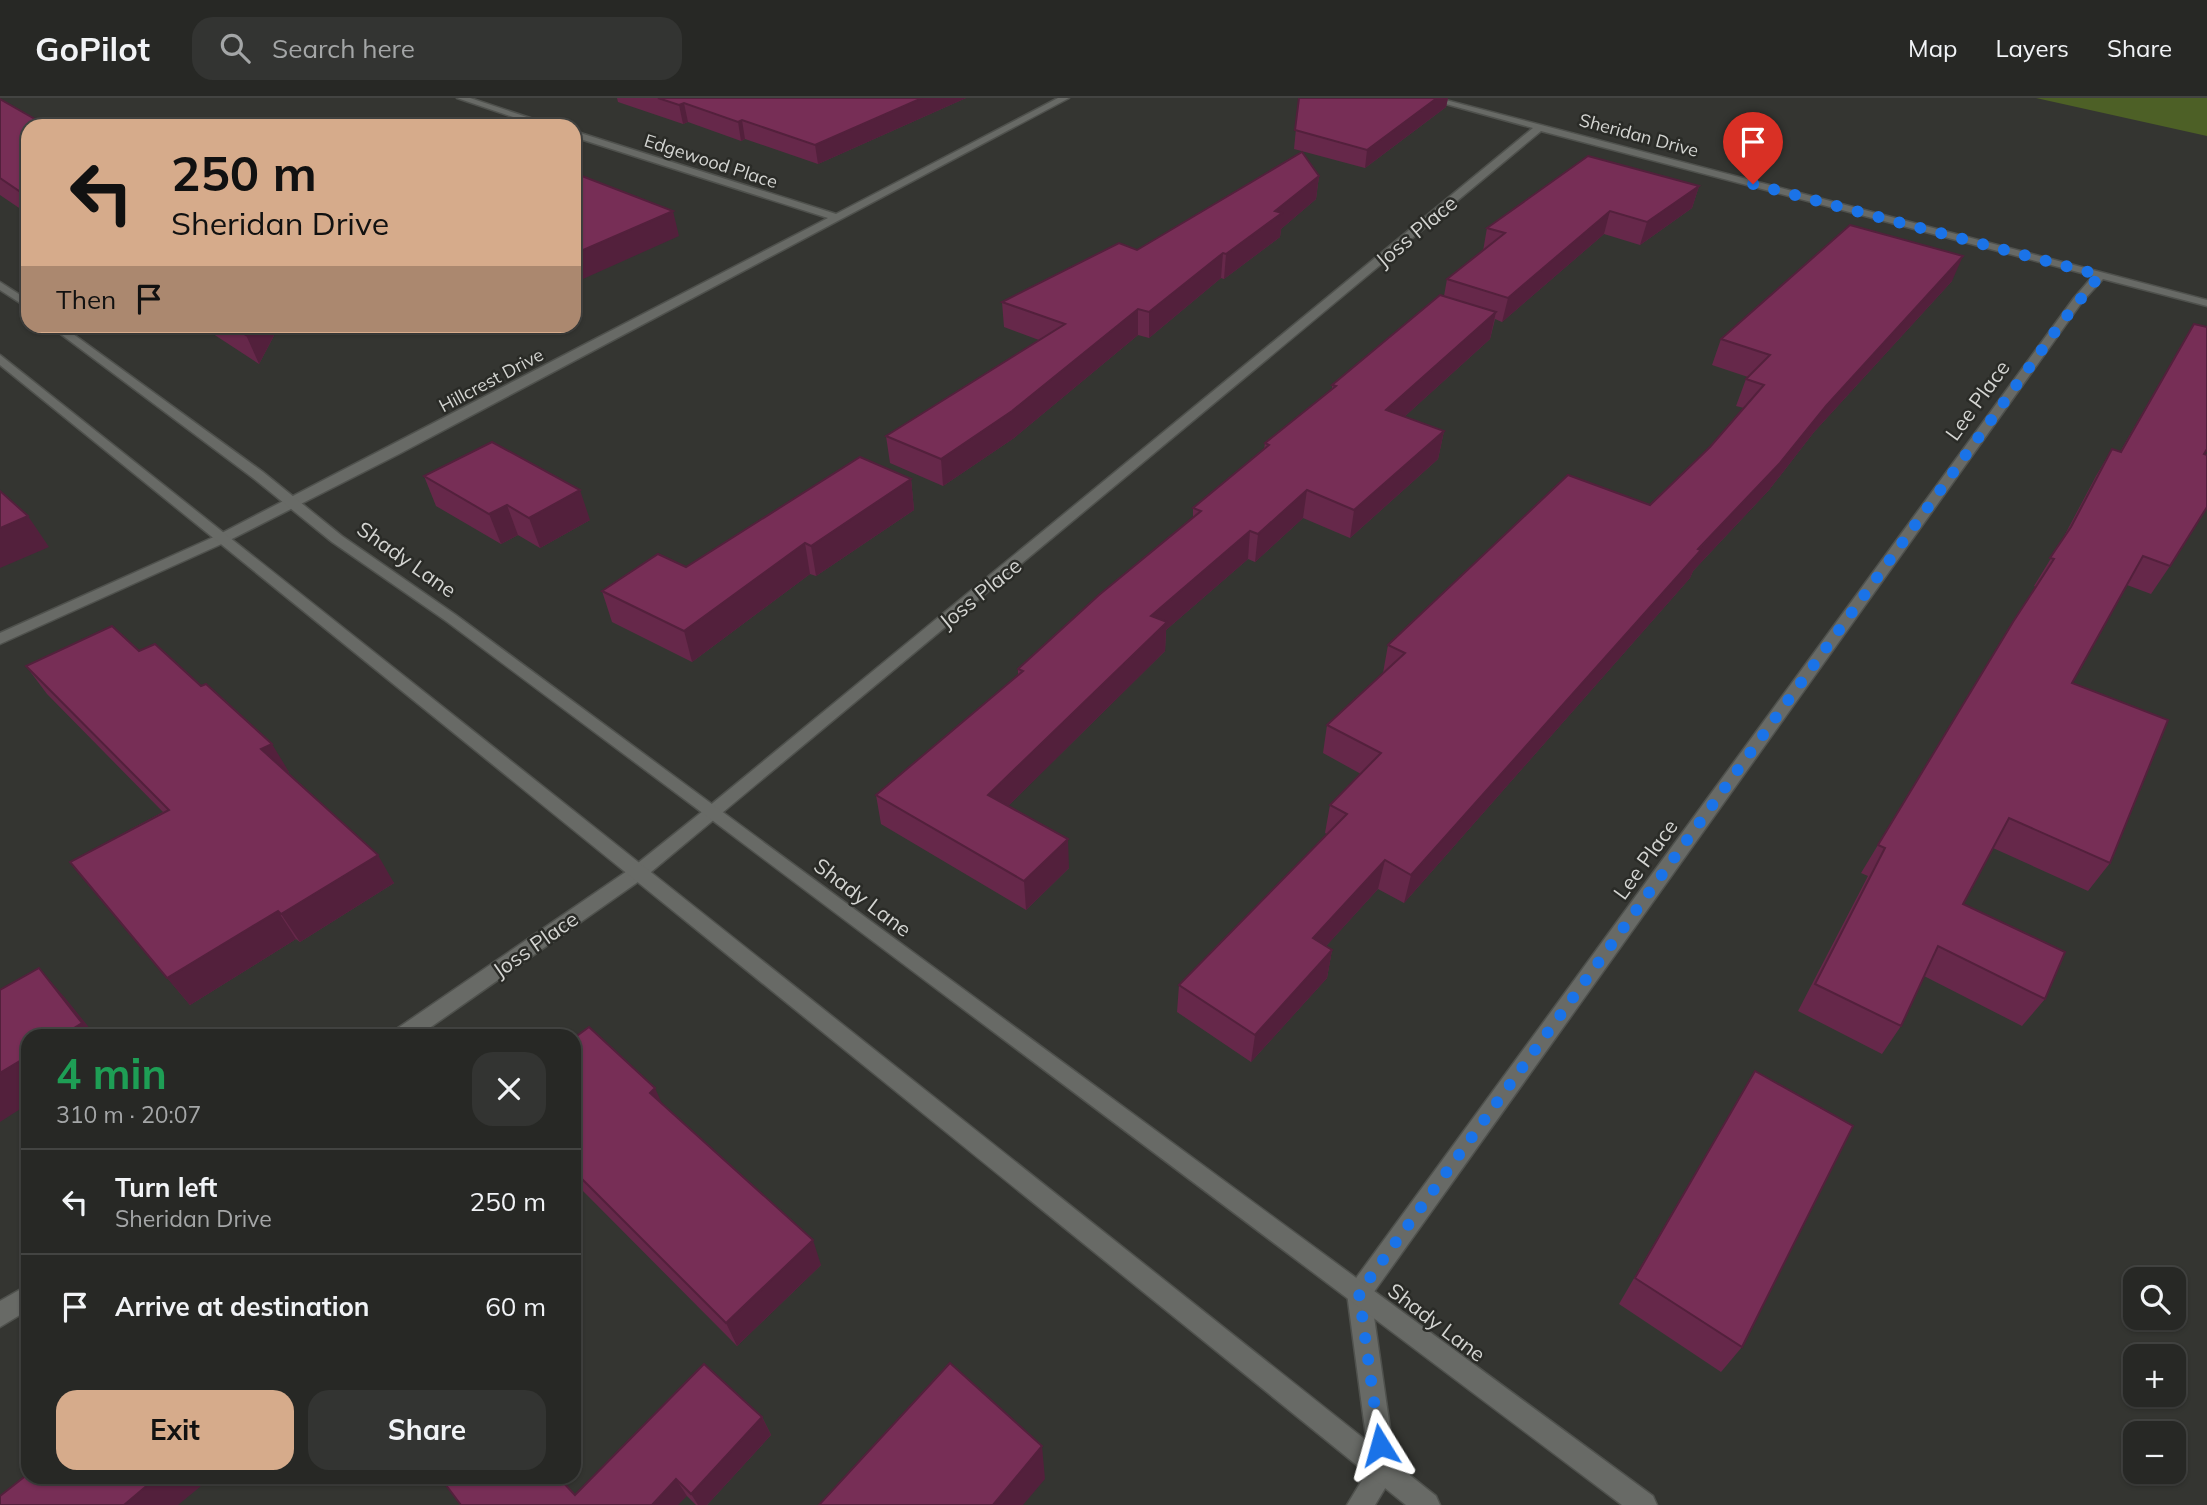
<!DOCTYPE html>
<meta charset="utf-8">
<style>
:root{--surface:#272825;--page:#333432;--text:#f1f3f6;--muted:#a4a6a7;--line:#434442;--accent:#d6ab8b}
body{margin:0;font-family:Mulish,sans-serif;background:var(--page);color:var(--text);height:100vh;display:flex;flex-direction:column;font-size:26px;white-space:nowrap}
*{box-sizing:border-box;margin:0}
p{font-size:23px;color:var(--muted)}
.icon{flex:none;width:38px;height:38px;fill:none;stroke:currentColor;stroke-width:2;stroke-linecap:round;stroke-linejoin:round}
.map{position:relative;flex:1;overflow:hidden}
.drawer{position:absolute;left:21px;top:931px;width:560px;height:455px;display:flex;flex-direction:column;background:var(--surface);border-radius:21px;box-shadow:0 2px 5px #0004,0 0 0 2px var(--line)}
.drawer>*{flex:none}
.top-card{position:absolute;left:21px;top:21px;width:560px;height:214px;border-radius:21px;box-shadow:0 2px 5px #0004,0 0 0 2px var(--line);background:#d6ab8b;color:#111;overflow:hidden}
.fabs{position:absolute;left:2123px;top:1169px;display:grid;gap:14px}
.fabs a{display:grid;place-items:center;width:63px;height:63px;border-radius:14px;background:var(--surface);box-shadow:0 2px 5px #0004,0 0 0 2px var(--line);font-size:35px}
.pin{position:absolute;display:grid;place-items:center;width:60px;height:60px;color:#fff;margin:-72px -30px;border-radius:50% 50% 50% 0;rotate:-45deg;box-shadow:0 0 7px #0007}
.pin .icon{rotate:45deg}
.me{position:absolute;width:77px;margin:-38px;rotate:352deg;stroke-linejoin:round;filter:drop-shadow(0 0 5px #0008)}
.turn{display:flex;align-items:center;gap:24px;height:147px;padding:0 35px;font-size:32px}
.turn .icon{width:91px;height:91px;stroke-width:2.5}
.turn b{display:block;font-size:49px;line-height:60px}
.then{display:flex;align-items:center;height:66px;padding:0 35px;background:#0003;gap:14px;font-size:26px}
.round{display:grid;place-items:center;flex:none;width:74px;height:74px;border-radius:21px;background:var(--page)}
.head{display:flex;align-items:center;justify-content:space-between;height:119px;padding:0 35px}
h1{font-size:42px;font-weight:700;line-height:52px;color:#1e9e55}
.cta{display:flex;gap:14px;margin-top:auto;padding:14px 35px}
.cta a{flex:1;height:80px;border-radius:21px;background:var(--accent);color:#111;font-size:28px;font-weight:700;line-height:80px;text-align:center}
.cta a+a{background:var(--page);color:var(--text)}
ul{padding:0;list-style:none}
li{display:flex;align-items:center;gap:21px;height:105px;padding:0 35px;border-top:2px solid var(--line)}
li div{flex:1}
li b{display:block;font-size:26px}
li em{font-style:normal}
header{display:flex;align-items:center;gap:42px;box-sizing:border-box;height:98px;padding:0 35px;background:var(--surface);border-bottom:2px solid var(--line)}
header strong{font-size:33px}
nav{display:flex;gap:38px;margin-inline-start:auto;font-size:24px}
.search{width:490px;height:63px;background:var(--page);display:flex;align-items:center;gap:18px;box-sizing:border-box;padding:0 24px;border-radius:21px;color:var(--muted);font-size:26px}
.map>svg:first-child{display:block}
.green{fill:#4d6026}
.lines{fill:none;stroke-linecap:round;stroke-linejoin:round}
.street-casing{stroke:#4f514d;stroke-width:3}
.secondary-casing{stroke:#4f514d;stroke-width:3}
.street{fill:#686a66;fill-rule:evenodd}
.secondary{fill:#686a66;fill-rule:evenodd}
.wall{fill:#66284a}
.shaded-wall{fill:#53203c}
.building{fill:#772e56;stroke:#53203c;stroke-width:2}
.route{stroke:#1a73e8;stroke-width:12;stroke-dasharray:0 21.6}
.labels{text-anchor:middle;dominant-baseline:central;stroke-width:5;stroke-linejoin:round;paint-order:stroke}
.far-street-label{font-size:18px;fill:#d4d5d2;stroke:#2a2b27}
.street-label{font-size:21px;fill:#d4d5d2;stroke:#2a2b27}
</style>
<header>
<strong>GoPilot</strong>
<div class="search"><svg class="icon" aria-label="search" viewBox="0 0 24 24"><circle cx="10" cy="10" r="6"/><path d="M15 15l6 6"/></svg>Search here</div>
<nav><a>Map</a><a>Layers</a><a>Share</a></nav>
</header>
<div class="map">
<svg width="2207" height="1407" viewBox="0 0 2207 1407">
<rect width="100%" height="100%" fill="#343531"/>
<path class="green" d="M2036,0H2207V38Z"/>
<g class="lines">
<g class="street-casing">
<g id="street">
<path d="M457,0H470L554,28H540Z"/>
<path d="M1058,0H1069L399,356L226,444L0,546V535L216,438L828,120L574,39V33L836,116Z"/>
<path d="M1424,0H1438L2207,202V208L2103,181L2082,204L1371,1198L1396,1372L1375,1407H1347L1370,1369L1347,1195L1351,1187L2074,200L2093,178L1541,33L645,779L418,938H392L395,932L633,769L708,709L1533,30Z"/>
<path d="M28,1187V1212L0,1229V1203Z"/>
</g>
</g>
<g class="secondary-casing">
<g id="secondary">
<path d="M0,184L28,202V210L0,192Z"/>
<path d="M50,228H62L263,374L342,438L456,517L797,769L1653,1398L1657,1407H1622L708,719L446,523L332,444L253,380Z"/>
<path d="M0,257L1436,1398L1440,1407H1406L0,267Z"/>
</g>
</g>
<use href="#street" class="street"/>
<use href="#secondary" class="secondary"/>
</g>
<g class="wall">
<path d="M617,0H966L818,66L745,41L741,43L688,24L683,26L618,4Z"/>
<path d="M1299,0H1448L1446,9L1365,70L1294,51Z"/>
<path d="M0,1L28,28V116L0,97Z"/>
<path d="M1319,78L1316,101L1281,131L1280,139L1224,181L1221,180L1149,240L1138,237L1014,340L943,388L890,365L886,338L1039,242L1004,229L1002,204L1137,152Z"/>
<path d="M1699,88L1692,110L1640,147L1604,136L1502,224L1495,221L1490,241L1404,319L1444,333L1438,361L1350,440L1303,420L1255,464L1248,461L1166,532L1165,553L1008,708L1069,770L1026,812L881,726L876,697L1018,577V571L1193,419V410L1264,351L1265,345L1332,291V287L1444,198L1447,181L1483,153L1487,130Z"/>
<path d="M1952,183L1814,334L1769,392L1693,473L1690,480L1404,805L1378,791L1326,848L1332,852L1327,880L1251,964L1177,914L1179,887L1327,736L1325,735L1330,707L1361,676L1323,655L1327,627L1383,575L1388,547L1650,407L1710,349L1744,310L1736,308L1746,281L1748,279L1712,267L1721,241Z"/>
<path d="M2194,226L2204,356L2170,468L2151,496L2127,487L2072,585L2110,765L2088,793L1993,750L1963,806L2045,901L2022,928L1924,878L1901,928L1882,956L1798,913L1868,778L1861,775L2013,524L2036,489L2034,488L2061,444L2096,378L2112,351L2120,354Z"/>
<path d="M201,228H279L259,266Z"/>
<path d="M424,378L590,422L540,450L518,437L501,446L436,408Z"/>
<path d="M911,381L914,412L816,478L810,476L692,564L612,524L602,493L686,469Z"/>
<path d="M139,553L289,674L287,675L394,785L300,844L296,841L190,907L70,764L163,714L47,596L26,568Z"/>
<path d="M574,940L662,1006L821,1167L737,1248L579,1089L574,1093Z"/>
<path d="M1755,973L1742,1249L1721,1274L1619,1206Z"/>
<path d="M762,1319L771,1337L707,1407H696L687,1398L575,1397Z"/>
</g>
<g class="shaded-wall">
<path d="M922,0H966L818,66L815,47Z"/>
<path d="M1437,0H1448L1446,9L1365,70L1367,52Z"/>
<path d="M684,5L688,24L683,26L679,7Z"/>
<path d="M742,22L745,41L741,43L738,24Z"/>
<path d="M1319,78L1316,101L1281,131L1280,139L1224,181L1226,156L1275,113Z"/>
<path d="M1699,88L1692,110L1640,147L1647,124Z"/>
<path d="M673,113L679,138L574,185V156Z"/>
<path d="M1610,113L1604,136L1502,224L1508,200Z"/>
<path d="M1223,155L1221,180L1149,240V214Z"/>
<path d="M1963,158L1952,183L1814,334L1769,392L1693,473L1690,480L1404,805L1411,777L1826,308Z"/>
<path d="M1138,211V237L1014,340L943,388L941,361Z"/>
<path d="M1496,214L1490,241L1381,340L1386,312Z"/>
<path d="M251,228H279L259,266L246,237Z"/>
<path d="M1444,333L1438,361L1350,440L1354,412Z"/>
<path d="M911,381L914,412L816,478L811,448Z"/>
<path d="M580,392L590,422L540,450L529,420Z"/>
<path d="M1307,392L1303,420L1255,464L1258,436Z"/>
<path d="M507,407L518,437L501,446L489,416Z"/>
<path d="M28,418L49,449L0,470V430Z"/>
<path d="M1250,433L1248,461L1166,532L1165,553L990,726L988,697L1151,518Z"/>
<path d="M805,445L810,476L692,564L684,533Z"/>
<path d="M272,646L289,674L278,680L261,651Z"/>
<path d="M1068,741L1069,770L1026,812L1024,783Z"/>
<path d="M378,757L394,785L300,844L281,816Z"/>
<path d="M1385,762L1378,791L1308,868L1313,840Z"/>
<path d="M278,813L296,841L190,907L167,880Z"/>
<path d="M1332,852L1327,880L1251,964L1255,937Z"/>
<path d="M39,870L66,901L96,938H61Z"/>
<path d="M28,958V1006L0,1024V975Z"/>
<path d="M655,990L667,1017L650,995Z"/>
<path d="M574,1081L579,1089L574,1093Z"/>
<path d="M813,1142L821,1167L737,1248L726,1225Z"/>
<path d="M762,1319L771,1337L707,1407H698L691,1396Z"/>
<path d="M1042,1348L1045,1381L1023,1407H993Z"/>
<path d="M157,1379H212L178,1407H123Z"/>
<path d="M676,1381L687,1398L678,1407H652Z"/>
</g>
<g class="building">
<path d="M658,0H922L815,47L742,22L738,24L684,5L679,7Z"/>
<path d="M1299,0H1437L1367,52L1295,32Z"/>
<path d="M0,1L47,28H28V99L0,80Z"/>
<path d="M1302,54L1319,78L1275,113L1282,115L1226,156L1223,155L1149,214L1138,211L1012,313L941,361L886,338L1065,226L1002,204L1119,145L1137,152Z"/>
<path d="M1588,58L1699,88L1647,124L1610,113L1508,200L1447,181L1505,135L1487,130Z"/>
<path d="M574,75L673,113L574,156Z"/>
<path d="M1850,127L1963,158L1826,308L1780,365L1698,451L1701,452L1411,777L1385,762L1313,840L1332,852L1255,937L1179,887L1347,716L1330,707L1381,655L1327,627L1405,555L1388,547L1568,377L1650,407L1710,349L1764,287L1746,281L1770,257L1721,241Z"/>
<path d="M1440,197L1496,214L1386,312L1444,333L1354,412L1307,392L1258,436L1250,433L1151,518L1167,524L988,697L1068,741L1024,783L876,697L1023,573L1018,571L1099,497L1201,413L1193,410L1269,347L1265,345L1336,288L1332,287Z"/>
<path d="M2194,226L2207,229V351L2204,356L2207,357V409L2170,468L2143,458L2072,585L2168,622L2110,765L2009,720L1963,806L2065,854L2045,901L1938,848L1901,928L1815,886L1885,750L1878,747L2013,524L2054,461L2050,460L2071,429L2112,351L2121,354Z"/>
<path d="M231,228H251L246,237Z"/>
<path d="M492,344L580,392L529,420L507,407L489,416L424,378Z"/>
<path d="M860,359L911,381L811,448L805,445L684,533L602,493L658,456L686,469Z"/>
<path d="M0,393L28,418L0,430Z"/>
<path d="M112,528L139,553L155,546L201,588L206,586L272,646L261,651L378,757L281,816L278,813L167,880L70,764L169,712L26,568Z"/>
<path d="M39,870L82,925L61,938H28V958L0,975V892Z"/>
<path d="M589,929L655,990L650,995L813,1142L726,1225L574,1073V940Z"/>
<path d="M1755,973L1853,1028L1742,1249L1635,1180Z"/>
<path d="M950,1265L1042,1348L993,1407H819Z"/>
<path d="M704,1266L762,1319L691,1396L676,1381L652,1407H461L440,1379H558L575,1397Z"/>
<path d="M28,1376V1379H157L124,1407H0V1398Z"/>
</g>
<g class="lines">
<path class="route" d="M1380,1347L1359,1195L2062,224L2100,177L1753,86"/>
</g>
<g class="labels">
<g class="far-street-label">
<text transform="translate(1639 37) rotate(15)">Sheridan Drive</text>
<text transform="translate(711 63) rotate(18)">Edgewood Place</text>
<text transform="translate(491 282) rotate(-28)">Hillcrest Drive</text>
</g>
<g class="street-label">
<text transform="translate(1416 133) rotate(-40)">Joss Place</text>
<text transform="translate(1977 302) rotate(-54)">Lee Place</text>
<text transform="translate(407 461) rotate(35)">Shady Lane</text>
<text transform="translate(980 495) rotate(-39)">Joss Place</text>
<text transform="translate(1645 761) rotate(-54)">Lee Place</text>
<text transform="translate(863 799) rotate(37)">Shady Lane</text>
<text transform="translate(535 846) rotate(-35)">Joss Place</text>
<text transform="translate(1437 1224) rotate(37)">Shady Lane</text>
</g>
</g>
</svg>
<div class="fabs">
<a><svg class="icon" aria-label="search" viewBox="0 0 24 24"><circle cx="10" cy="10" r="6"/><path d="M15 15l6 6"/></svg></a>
<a>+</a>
<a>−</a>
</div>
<div class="pin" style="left:1753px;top:86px;background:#d93025"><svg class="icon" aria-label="arrive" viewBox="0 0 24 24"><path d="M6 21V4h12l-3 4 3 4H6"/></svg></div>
<svg class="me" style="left:1380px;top:1347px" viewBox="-20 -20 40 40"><path d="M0-17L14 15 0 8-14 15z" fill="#1a73e8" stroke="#fff" stroke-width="4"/></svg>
<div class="top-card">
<div class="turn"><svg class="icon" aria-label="left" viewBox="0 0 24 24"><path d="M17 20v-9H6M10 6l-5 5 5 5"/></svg><div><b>250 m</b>Sheridan Drive</div></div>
<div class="then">Then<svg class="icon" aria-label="arrive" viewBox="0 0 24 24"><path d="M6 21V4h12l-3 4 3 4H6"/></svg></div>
</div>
<section class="drawer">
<div class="head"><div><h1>4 min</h1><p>310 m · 20:07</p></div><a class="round"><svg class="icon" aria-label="close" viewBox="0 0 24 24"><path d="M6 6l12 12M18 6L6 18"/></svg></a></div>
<ul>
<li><svg class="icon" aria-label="left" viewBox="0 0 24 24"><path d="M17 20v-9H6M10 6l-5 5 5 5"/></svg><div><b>Turn left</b><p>Sheridan Drive</p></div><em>250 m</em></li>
<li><svg class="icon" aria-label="arrive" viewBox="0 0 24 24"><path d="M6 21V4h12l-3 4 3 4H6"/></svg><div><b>Arrive at destination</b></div><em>60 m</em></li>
</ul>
<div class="cta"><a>Exit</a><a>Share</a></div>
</section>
</div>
